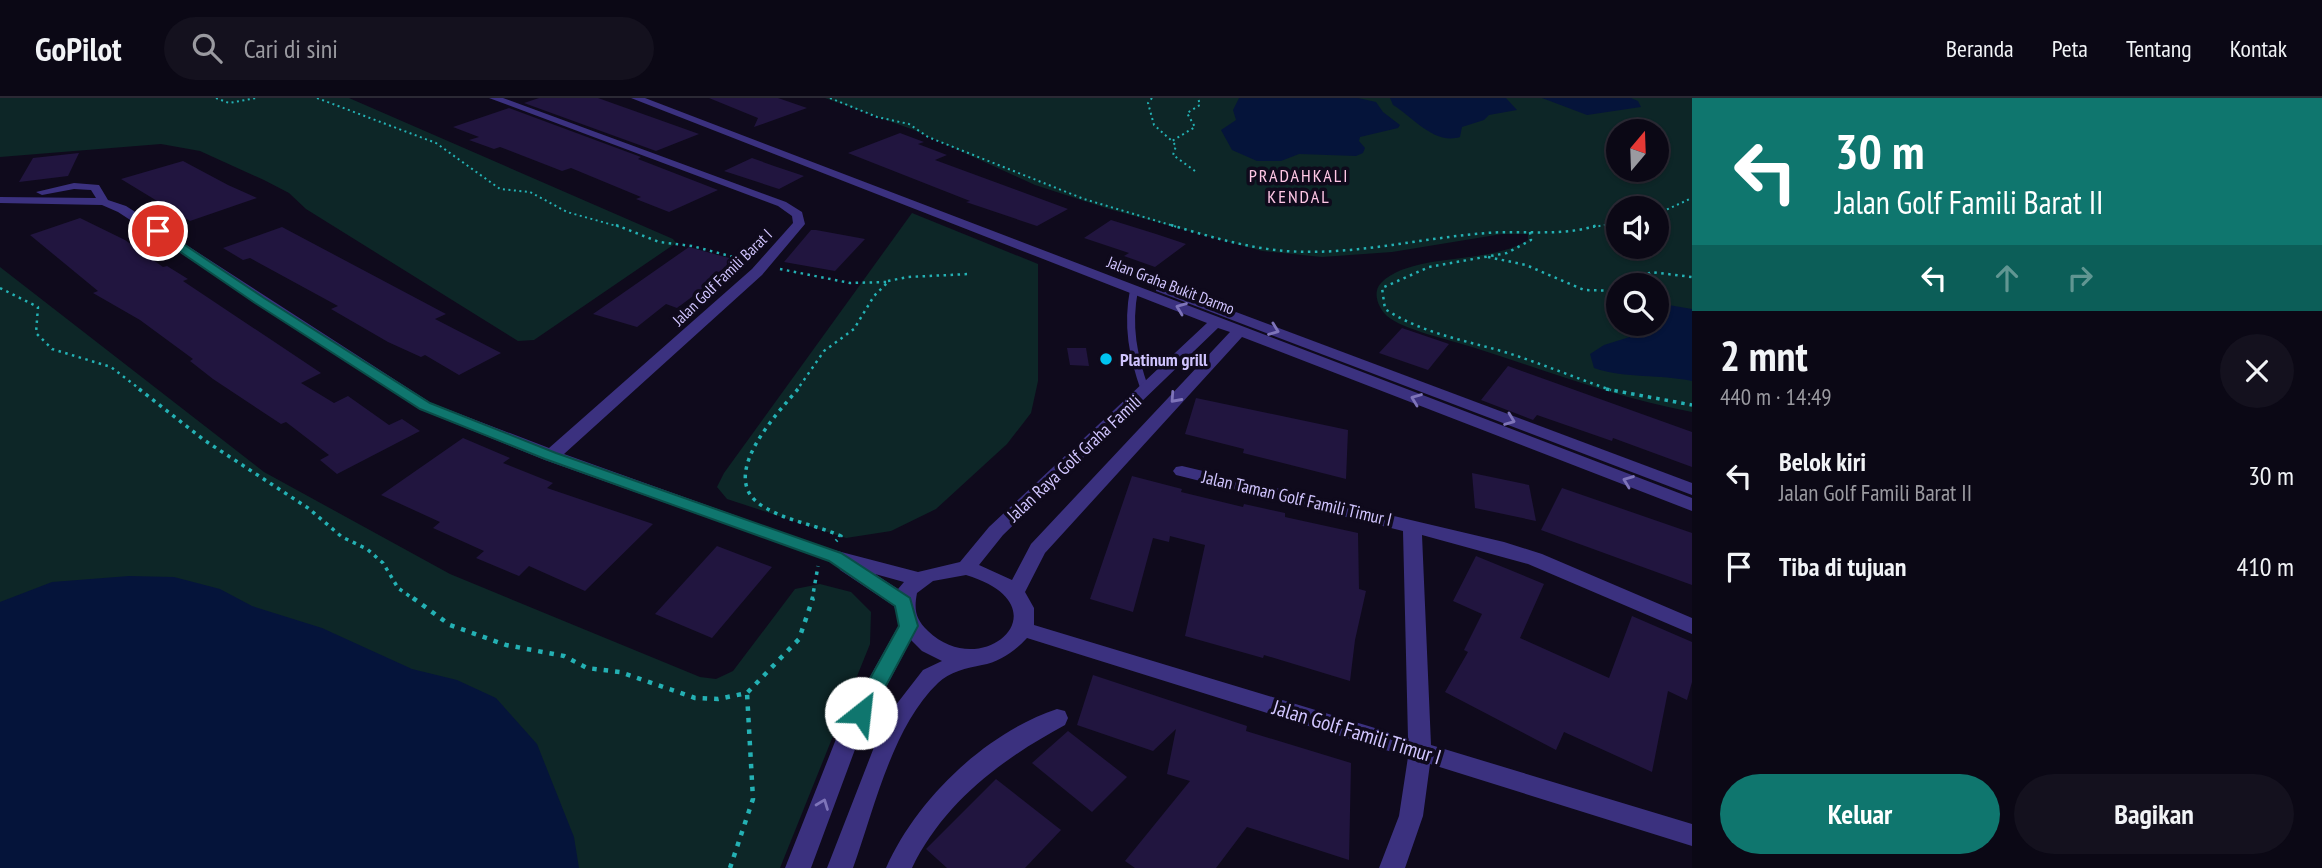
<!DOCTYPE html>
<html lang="id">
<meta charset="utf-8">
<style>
:root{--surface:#0b0815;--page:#14111e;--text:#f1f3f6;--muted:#9a9aa0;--line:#2b2934;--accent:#0f766e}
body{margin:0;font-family:"PT Sans Narrow",sans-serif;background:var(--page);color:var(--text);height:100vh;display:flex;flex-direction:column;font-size:26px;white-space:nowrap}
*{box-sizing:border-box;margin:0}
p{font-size:23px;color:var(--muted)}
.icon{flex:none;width:38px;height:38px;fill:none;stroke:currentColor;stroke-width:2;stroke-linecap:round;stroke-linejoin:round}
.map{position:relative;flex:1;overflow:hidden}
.sheet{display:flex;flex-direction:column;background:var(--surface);width:630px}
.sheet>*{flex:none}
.hud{background:#0f766e;color:#fff;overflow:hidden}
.needle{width:46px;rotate:19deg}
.buttons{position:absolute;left:1606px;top:21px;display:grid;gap:14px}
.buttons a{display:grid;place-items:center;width:63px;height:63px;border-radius:50%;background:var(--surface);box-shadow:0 2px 5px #0004,0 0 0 2px var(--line);font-size:35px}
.pin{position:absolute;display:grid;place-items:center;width:60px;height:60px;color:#fff;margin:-30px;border:4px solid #fff;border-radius:50%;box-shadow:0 2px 7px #0007}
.me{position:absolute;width:77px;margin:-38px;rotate:29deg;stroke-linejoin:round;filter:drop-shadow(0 0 5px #0008)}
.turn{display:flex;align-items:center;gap:24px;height:147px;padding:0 28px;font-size:32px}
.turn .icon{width:91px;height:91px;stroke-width:2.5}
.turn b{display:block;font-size:49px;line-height:60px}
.lanes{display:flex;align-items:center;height:66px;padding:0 28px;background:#0003;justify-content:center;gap:35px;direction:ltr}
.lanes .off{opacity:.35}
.round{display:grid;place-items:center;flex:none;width:74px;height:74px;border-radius:37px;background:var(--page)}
.summary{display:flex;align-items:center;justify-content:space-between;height:119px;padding:0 28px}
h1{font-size:42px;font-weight:800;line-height:52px}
.button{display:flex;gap:14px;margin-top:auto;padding:14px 28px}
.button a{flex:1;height:80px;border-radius:42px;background:var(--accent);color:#fff;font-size:28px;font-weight:800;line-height:80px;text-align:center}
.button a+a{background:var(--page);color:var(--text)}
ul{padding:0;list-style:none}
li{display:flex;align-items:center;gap:21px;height:91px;padding:0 28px}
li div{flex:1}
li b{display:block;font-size:26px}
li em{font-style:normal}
header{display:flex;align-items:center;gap:42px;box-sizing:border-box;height:98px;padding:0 35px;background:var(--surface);border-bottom:2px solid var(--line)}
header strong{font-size:33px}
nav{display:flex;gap:38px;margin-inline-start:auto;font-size:24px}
.search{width:490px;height:63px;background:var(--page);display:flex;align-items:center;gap:18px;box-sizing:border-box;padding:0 24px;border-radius:38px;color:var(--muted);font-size:26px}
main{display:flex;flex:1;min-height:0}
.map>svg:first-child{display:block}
.green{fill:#0d2627;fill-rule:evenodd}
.water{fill:#05143a}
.building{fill:#21153f}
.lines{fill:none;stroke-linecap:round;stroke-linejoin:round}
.path-far3{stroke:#24b1b4;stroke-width:2;stroke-dasharray:2 3.5;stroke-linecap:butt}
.path-far2{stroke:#24b1b4;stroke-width:2.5;stroke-dasharray:2.5 4.5;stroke-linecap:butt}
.path-far1{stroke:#24b1b4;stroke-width:3.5;stroke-dasharray:3.5 5;stroke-linecap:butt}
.path{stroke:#24b1b4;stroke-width:4.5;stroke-dasharray:4.5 7;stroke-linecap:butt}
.lane{stroke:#3b317f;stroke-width:8}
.street{fill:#3b317f;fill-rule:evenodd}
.oneway{stroke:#7e74b9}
.route{fill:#0f766e;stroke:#0a4d48;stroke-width:2}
.poi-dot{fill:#00c4f0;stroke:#0f0a1c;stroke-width:2.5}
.labels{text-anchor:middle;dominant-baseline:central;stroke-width:7;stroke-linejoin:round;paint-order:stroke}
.far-street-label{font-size:16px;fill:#d1c5ff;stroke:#0f0a1c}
.far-quarter-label{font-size:18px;letter-spacing:2px;fill:#ffc7e6;stroke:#0f0a1c}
.poi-label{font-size:18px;font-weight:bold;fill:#d1c5ff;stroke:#0f0a1c;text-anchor:start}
.street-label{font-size:18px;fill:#d1c5ff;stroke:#0f0a1c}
.near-street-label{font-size:21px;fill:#d1c5ff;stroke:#0f0a1c}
</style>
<header>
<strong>GoPilot</strong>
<div class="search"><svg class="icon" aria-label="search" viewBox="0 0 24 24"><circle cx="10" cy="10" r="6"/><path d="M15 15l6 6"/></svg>Cari di sini</div>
<nav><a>Beranda</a><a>Peta</a><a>Tentang</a><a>Kontak</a></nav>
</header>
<main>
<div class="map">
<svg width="1692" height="770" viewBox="0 0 1692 770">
<rect width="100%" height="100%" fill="#0f0a1c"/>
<g class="green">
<path d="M0,0H349L673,141L676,145L534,242L518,243L306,111L289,95L264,82L200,53L161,46L0,59Z"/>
<path d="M825,0H1692V314C1616,300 1545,272 1472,249C1451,242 1403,232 1387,218C1378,210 1372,194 1381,185C1411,154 1490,167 1528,142V136H1502L1392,154L1322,159L1262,153L1109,111L1035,87L914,32ZM1619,33H1657V72H1619ZM1619,110H1657V149H1619ZM1619,187H1657V226H1619Z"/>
<path d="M912,115L1038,166V283L1031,315L1007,346L936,411L891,433L846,440L727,401L717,389L724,375Z"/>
<path d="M0,169L264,374L450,476L700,579L716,581L733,573L795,491L820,486L851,494L871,514L870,546L780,770H0Z"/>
</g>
<g class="water">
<path d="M1239,0H1358L1376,4L1383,14L1400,27L1398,30L1360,39L1359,43L1365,50L1363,55L1356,58L1299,56L1281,63H1257L1232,52L1221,32L1236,22L1233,12Z"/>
<path d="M1390,0H1506L1517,12L1489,17L1484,22L1462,29L1460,39C1434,47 1413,19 1393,7Z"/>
<path d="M1542,0H1631L1638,3L1641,9L1587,17Z"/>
<path d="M1657,205L1692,211V283C1659,276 1627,281 1594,270L1590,256L1604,247L1636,237L1637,234L1628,226H1657Z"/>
<path d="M129,478L174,479L220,491L252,508L322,530L412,571L457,582L496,600L537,646L574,739L579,770H0V504L52,484Z"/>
</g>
<g class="building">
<path d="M539,0H598L699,36L656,53L524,5Z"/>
<path d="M709,0H778L807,10L754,29L758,20Z"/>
<path d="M509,10L641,59L638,61L718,92L669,114L636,101L641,99L571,70L562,73L500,49L494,51L469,42L479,39L453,29Z"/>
<path d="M900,35L924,44L918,46L947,57L935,62L1068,111L1037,128L966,104L970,103L848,55Z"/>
<path d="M79,55L68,78L19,84L33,60Z"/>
<path d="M752,60L774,68L804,78L779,91L724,73Z"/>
<path d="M183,63L228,87L257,100L190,123L121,81Z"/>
<path d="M80,120L125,142L163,169L167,168L188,181L183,183L321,275L301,285L334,305L348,298L389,327L402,321L420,333L337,376L320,362L329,357L286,324L281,326L213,281L190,263L193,261L140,222L93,195L98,193L30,137Z"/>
<path d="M1111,122L1156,136L1186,146L1155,169L1124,158L1129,155L1084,140Z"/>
<path d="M282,129L446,216L435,221L501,255L459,277L425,257L421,259L388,244L331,211L338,208L250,160L243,162L223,150Z"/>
<path d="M811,132H816L865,141L835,173L784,164Z"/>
<path d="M689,149L740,163L677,210L666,206L637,229L593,216Z"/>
<path d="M1402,230L1449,246L1428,272L1379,255Z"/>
<path d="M1067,250H1086L1089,268L1070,267Z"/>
<path d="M1508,268L1692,334V369L1613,340L1612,343L1537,317L1533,322L1481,302Z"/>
<path d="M1196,300L1348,332L1346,381L1243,355L1244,351L1185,336Z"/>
<path d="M463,340L510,360L503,365L553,385L547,390L653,426L585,493L529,468L519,478L476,460L484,453L433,430L440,424L381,397Z"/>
<path d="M1472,375L1529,387L1536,423L1475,410Z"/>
<path d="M1132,378L1182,391L1181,394L1243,409L1244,406L1285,415V419L1358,435L1359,491L1366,493L1355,542L1350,583L1264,557L1263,560L1185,538L1205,447L1170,438L1169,444L1153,440L1133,514L1090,501Z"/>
<path d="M1562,390L1692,435V487L1541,432Z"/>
<path d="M717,448L772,469L712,540L655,516Z"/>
<path d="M1476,458L1544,486L1520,540L1609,580L1632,518L1692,544V584L1687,602L1668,593L1652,674L1564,634L1556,652L1445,594L1468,554L1464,552L1482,516L1453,503Z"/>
<path d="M1093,577L1247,628L1246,633L1351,665L1349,762L1247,729L1216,770H1135L1125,763L1190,683L1167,676L1176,631L1153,653L1077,627Z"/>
<path d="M1068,633L1127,679L1092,714L1032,665Z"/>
<path d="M996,681L1061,732L1025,770H947L926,751Z"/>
</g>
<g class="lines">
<g class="path-far3">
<path d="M216,0L229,5L256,0"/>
<path d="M317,0L436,45L500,91L530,94L567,114L620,129"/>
<path d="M830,0L877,19L909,26L928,39L1084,101L1177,129"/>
<path d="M1152,0L1148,5L1154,27L1172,43"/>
<path d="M1195,73L1173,57L1176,48L1172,43L1195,29L1187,15L1200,7L1198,0"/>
<path d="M1657,116L1692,100"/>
<path d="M1593,129L1619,125"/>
</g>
<g class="path-far2">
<path d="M616,127L659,144L692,148L745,162"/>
<path d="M1171,127C1207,138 1248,150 1285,153C1354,158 1419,140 1487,135C1524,132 1563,139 1598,127"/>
<path d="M1530,134L1531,142L1507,155L1429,169L1382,190L1385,211C1423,236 1465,242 1508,255C1542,266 1576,280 1611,292"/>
<path d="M1488,159L1526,167L1584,192L1619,193"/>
<path d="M780,171L850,185L888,184L874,198L854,231L824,253L797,292"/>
<path d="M888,183L908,179L969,176"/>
<path d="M1630,187L1651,174L1692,179"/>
<path d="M0,190L38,209L36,235L52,251L111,269L141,292"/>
</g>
<g class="path-far1">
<path d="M139,291L204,342L308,410L342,439L367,451L383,465L398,490L415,502"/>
<path d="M798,291C775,318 715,381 764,409C787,423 816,427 841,438L836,443"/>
<path d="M1606,291L1692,307"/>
<path d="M812,502L818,468"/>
</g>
<g class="path">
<path d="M413,500L450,527L506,547L564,558L587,570L620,574L695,600L718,601L747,595L799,541L813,500"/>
<path d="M730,770L753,701L747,595"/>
</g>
<path class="lane" d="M1134,192C1127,228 1133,258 1145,292"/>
<g class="street">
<path d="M489,0H503L786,104L802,114L805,126L762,177L564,356L826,450L918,474L960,464L989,429L1207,225L631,0H645L1692,400V413L1242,239L1045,455L1025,494L1034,510V527L1408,640L1403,433L1176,377L1173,373L1176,369L1182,368L1504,444L1542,456L1692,520V536L1528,466L1422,437L1431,647L1692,726V748L1430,666L1423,718L1405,770H1379L1399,718L1408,659L1027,540C1015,553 1000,564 982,567C967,570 949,574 938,585C892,629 874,712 853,770H827L885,621L923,572L942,563L922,553L911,542L860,638L811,770H785L838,636L900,525L894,508L840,472L838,466L545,362L419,311L118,114L102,107L0,105V99L96,100L91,92L74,91L42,97L36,94L74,85L99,87L108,102L126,108L431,305L549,350L752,171L793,125L792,118L778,108ZM1218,230L1230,234L1031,446L1012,482L979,467L1003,437ZM875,476L904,484L898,491ZM966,477C1068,508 983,586 928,533C915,521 914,511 917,495L933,483Z"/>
<path d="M1161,186L1692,385V397L1156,193V187Z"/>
<path d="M1057,611L1065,613L1068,620L1065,627C1002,661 944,704 912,770H886C916,702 985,635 1057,611Z"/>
</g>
</g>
<defs><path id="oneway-chevron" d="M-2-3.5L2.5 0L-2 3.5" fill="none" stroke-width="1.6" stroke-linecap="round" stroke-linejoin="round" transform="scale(1.75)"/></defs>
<g class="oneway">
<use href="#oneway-chevron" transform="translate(1181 210) rotate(-159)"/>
<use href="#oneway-chevron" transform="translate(1274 232) rotate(21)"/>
<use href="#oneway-chevron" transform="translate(1175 300) rotate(132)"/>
<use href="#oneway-chevron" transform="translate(1416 301) rotate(-159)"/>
<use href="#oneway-chevron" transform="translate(1510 322) rotate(21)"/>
<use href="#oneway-chevron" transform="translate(1628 383) rotate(-159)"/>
<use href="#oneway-chevron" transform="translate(823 706) rotate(-69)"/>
</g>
<path class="route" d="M154,131H161L264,200L430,305L556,355L841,455L910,500L918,528L868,621H854L851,615L899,528L895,508L829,463L545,361L420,311L255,205L154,136Z"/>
<circle class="poi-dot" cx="1106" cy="261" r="7"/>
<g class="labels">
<g class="far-street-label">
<text transform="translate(722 179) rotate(-44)">Jalan Golf Famili Barat I</text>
<text transform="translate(1171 187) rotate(21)">Jalan Graha Bukit Darmo</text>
</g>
<g class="far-quarter-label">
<text x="1299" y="77">PRADAHKALI<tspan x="1299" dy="21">KENDAL</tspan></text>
</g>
<g class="poi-label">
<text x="1120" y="261">Platinum grill</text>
</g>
<g class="street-label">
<text transform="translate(1074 360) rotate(-43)">Jalan Raya Golf Graha Famili</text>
<text transform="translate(1297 400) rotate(13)">Jalan Taman Golf Famili Timur I</text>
</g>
<g class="near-street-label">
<text transform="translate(1357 634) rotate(17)">Jalan Golf Famili Timur I</text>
</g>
</g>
</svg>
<div class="buttons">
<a><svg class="needle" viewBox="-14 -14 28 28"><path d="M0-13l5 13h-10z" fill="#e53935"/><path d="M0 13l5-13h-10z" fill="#9a9aa0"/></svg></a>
<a><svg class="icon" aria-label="sound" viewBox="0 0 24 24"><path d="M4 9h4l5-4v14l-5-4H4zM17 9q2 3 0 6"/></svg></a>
<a><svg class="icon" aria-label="search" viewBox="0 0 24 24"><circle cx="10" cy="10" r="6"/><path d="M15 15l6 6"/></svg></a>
</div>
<div class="pin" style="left:158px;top:133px;background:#d93025"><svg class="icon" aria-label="arrive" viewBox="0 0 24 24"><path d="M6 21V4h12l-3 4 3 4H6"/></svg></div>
<svg class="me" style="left:861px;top:615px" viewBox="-20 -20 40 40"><circle r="19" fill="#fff"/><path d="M0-13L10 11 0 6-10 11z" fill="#0f766e"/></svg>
</div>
<section class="sheet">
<div class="hud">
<div class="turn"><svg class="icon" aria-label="left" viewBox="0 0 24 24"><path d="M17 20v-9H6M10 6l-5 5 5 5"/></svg><div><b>30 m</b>Jalan Golf Famili Barat II</div></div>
<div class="lanes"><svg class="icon" aria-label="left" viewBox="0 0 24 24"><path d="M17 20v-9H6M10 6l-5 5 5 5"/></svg><svg class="icon off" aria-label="ahead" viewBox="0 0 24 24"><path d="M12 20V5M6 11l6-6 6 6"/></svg><svg class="icon off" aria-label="right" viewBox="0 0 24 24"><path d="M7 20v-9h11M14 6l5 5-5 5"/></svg></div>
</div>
<div class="summary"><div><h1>2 mnt</h1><p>440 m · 14:49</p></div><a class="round"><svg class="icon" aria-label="close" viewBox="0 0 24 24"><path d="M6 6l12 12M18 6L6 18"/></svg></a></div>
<ul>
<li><svg class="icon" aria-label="left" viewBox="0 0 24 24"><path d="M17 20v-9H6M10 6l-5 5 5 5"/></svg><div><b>Belok kiri</b><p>Jalan Golf Famili Barat II</p></div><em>30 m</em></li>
<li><svg class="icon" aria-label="arrive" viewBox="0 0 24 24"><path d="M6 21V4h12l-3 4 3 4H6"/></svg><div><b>Tiba di tujuan</b></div><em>410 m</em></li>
</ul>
<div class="button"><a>Keluar</a><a>Bagikan</a></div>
</section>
</main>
